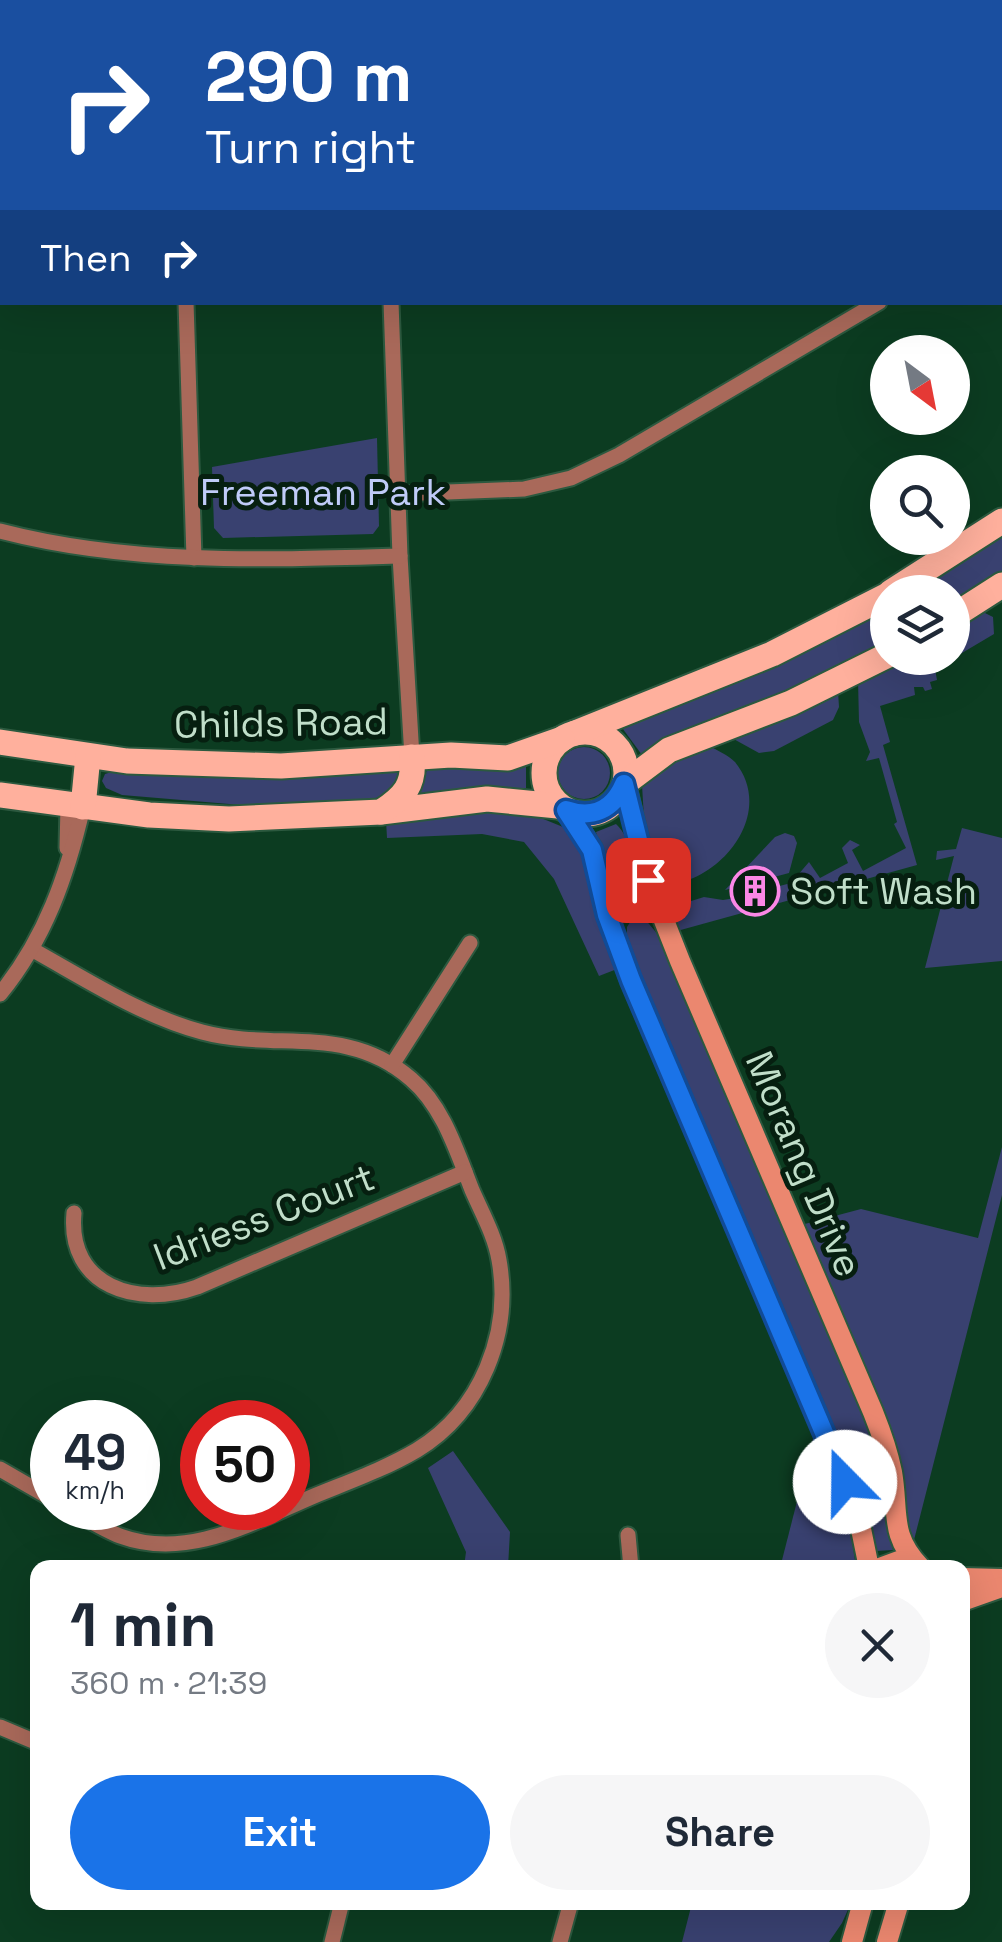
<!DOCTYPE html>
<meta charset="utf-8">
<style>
:root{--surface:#fff;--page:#f6f6f7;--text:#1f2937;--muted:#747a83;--accent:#1a73e8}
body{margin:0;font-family:"Space Grotesk",sans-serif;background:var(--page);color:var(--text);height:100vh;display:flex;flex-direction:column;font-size:38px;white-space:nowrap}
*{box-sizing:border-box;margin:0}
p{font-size:32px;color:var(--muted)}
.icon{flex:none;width:55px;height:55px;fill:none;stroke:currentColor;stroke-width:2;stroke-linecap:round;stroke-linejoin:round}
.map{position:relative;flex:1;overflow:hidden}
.drawer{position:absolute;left:30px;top:1560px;width:940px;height:350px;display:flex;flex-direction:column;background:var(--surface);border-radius:20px;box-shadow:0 10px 40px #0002}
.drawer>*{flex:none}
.hud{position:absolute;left:0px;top:0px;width:1002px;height:305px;box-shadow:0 10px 40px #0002;background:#1a4fa0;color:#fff;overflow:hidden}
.needle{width:65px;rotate:148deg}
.buttons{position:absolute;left:870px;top:335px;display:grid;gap:20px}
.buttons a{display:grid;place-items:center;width:100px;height:100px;border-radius:50%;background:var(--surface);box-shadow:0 10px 40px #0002;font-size:50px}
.speed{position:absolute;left:30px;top:1400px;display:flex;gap:20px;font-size:50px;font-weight:700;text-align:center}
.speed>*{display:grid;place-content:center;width:130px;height:130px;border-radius:50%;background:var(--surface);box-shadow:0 10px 40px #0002;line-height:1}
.speed small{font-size:25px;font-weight:400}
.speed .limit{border:15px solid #d22;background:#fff;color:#111}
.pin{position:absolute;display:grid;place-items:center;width:85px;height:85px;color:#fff;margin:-42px;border-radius:20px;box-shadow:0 5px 15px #0006}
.me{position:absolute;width:110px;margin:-55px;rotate:338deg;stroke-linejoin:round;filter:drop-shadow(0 0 8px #0008)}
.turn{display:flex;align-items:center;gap:35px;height:210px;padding:0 40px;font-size:45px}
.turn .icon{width:130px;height:130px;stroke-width:2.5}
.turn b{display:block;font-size:70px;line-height:85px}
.then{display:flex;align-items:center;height:95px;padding:0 40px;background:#0003;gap:20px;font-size:38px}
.round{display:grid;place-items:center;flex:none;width:105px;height:105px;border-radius:52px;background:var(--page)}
.summary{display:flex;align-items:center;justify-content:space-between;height:170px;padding:0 40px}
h1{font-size:60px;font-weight:600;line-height:75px}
.button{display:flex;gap:20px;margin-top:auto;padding:20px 40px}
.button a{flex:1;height:115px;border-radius:60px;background:var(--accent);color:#fff;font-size:40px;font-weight:600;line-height:115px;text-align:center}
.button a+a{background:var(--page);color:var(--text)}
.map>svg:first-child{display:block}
.green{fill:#394170}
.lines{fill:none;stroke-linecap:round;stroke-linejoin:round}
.street-casing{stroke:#2c593f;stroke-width:19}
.secondary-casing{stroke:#2c593f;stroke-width:24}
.primary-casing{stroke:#2c593f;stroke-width:29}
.street{stroke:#a9695a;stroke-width:15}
.secondary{stroke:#eb876f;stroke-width:20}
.primary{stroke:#ffb09d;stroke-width:25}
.route-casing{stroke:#114b97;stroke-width:25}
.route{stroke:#1a73e8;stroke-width:18}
.labels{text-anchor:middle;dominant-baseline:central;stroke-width:10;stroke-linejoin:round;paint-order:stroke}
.park-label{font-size:38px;fill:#c0cbf8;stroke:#061f10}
.street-label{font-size:38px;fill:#c0dec9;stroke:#061f10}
.poi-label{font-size:38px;fill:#c0dec9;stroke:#061f10;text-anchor:start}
</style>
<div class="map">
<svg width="1002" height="1942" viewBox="0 0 1002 1942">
<rect width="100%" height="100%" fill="#0c3c21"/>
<g class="green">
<path d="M377,438L379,526L373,534L223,538L214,528L212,467Z"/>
<path d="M1002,532V574L953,607L952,592H908Z"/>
<path d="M887,605V645L831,675L642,755L620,725Z"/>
<path d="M981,611L993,617L994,634L935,669L937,680L930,682L932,689L925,691L923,687H914L915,695L880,706L890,742L883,745L917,865L677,931L671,912L675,906L704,897L723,900L754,895L757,904L771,900L768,889L791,883L809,862L820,878L848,863L842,848L850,840L860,845L852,850L863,871L906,848L894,824L897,822L879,758L866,761L870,752L859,722L858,680L900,658H952L953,627Z"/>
<path d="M838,691L839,707L833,720L774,751L759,753L730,737Z"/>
<path d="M708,745C716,750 728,755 735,762C777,814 719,885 661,885L645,835L642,785L662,764Z"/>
<circle cx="584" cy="773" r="26"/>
<path d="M429,767L526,766V788L482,789L410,800Z"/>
<path d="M118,770L299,774L400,771L405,774L381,801L288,809L122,795L106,788L102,781L105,774Z"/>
<path d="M491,809L536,816L568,829L584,854L591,896L617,969L599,976L554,879L524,842L482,834L387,838L386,820Z"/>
<path d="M616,824C632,839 640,875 632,896L624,898L610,888L596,832Z"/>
<path d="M962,828L1002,838V961L925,968L954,856L936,860L937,851L956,849Z"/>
<path d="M785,833L794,836L797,843L789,873L725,890L775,837Z"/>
<path d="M634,916L644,918L660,937L868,1424C881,1466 885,1509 893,1550L876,1551L868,1520L627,943V927Z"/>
<path d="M1002,1147V1195L914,1540L907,1521L900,1461L801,1225L861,1209L978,1238Z"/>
<path d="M815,1431L850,1527L856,1567L780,1568Z"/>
<path d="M453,1451L510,1532L508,1567H464L466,1552L428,1468Z"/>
<path d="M692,1903V1902L851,1903L842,1923L829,1942H682Z"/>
</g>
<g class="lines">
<g class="street-casing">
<g id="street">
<path d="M832,0L836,2"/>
<path d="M239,2L240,0"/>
<path d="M466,2L467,0"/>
<path d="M776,2L778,0"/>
<path d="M0,104L2,105"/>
<path d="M1000,144L1002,152"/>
<path d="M1000,205L1002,199"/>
<path d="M186,302L194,558"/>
<path d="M391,302L400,556L412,757"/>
<path d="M398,494L524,489L571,478L619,455L879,302"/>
<path d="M0,531C131,565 266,560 400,556"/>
<path d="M67,848L68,806"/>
<path d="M33,950C87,980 142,1016 202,1032C277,1052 347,1023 411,1079C443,1106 457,1152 472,1190C482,1213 495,1236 499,1260C512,1333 481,1411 417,1450C385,1469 348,1482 314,1496C253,1522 188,1561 120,1536C102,1529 84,1517 67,1508"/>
<path d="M0,994C45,939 67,876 83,807"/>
<path d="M392,1065L470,943"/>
<path d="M74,1213C67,1287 138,1308 197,1287L465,1172"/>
<path d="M0,1469L52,1499"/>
<path d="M628,1535L631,1568"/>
<path d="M0,1727L38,1743"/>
<path d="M332,1942L342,1902"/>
<path d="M560,1942L571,1902"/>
</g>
</g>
<g class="secondary-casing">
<g id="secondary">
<path d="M625,784L648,880L680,961L873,1412C881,1432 888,1452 892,1472C899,1512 889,1535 920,1567"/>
<path d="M566,810L592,849L607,915L631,980L835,1458L861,1529L869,1568"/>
<path d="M607,915L655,898"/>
<path d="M880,1568L899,1561L920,1568"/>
<path d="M962,1578L1002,1579"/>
<path d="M962,1601L1002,1587"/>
<path d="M852,1942L863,1902"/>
<path d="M887,1942L899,1902"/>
</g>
</g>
<g class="primary-casing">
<g id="primary">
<path d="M891,592L1002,521"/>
<path d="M952,617L1002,585"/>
<circle cx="585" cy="773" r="41"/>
<path d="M575,733L772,654L888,595"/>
<path d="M0,742L127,761L281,766L451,755L508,758L562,739"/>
<path d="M625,783L669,750L791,703L888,655"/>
<path d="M0,795L149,815L229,819L381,812L487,799L558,806"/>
<path d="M83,807L88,756"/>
<path d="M381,812C404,797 415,785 412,757"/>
</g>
</g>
<use href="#street" class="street"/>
<use href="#secondary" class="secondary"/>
<use href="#primary" class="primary"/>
</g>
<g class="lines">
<g class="route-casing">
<path id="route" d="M648,880L624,784C613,810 592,819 566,810L592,850L607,915L631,980L845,1482"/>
</g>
<use href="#route" class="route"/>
</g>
<defs>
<g id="building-ring" transform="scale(2.5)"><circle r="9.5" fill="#061f10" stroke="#fb87e6" stroke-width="1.5"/><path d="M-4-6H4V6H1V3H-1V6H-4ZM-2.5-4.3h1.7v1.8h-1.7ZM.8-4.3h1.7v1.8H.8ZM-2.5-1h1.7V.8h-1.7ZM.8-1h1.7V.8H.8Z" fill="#fb87e6"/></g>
</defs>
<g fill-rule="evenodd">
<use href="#building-ring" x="755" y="891"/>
</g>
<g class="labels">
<g class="park-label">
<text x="323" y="492">Freeman Park</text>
</g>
<g class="street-label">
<text transform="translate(281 723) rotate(-1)">Childs Road</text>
<text transform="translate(804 1164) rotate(67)">Morang Drive</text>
<text transform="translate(264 1217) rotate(-21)">Idriess Court</text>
</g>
<g class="poi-label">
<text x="790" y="891">Soft Wash</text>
</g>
</g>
</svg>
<div class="buttons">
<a><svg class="needle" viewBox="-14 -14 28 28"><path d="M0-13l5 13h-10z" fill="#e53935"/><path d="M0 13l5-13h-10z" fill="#747a83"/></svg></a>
<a><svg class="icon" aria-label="search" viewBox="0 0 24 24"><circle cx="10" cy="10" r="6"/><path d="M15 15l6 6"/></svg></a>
<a><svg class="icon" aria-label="layers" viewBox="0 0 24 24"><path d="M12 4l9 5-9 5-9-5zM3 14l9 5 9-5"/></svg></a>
</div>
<div class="speed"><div>49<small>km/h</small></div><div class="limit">50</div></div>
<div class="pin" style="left:648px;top:880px;background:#d93025"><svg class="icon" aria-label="arrive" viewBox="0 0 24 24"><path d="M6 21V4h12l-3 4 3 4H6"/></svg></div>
<svg class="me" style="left:845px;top:1482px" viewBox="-20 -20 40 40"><circle r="19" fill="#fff"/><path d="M0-13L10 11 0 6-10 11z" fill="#1a73e8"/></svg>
<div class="hud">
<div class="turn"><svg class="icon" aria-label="right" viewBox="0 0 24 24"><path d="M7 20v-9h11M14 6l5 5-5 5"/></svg><div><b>290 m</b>Turn right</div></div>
<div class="then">Then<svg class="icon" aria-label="right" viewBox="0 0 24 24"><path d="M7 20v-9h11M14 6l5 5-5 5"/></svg></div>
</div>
<section class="drawer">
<div class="summary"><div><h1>1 min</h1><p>360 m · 21:39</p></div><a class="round"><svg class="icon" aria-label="close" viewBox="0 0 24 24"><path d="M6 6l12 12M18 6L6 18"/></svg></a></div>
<div class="button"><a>Exit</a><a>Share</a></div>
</section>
</div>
